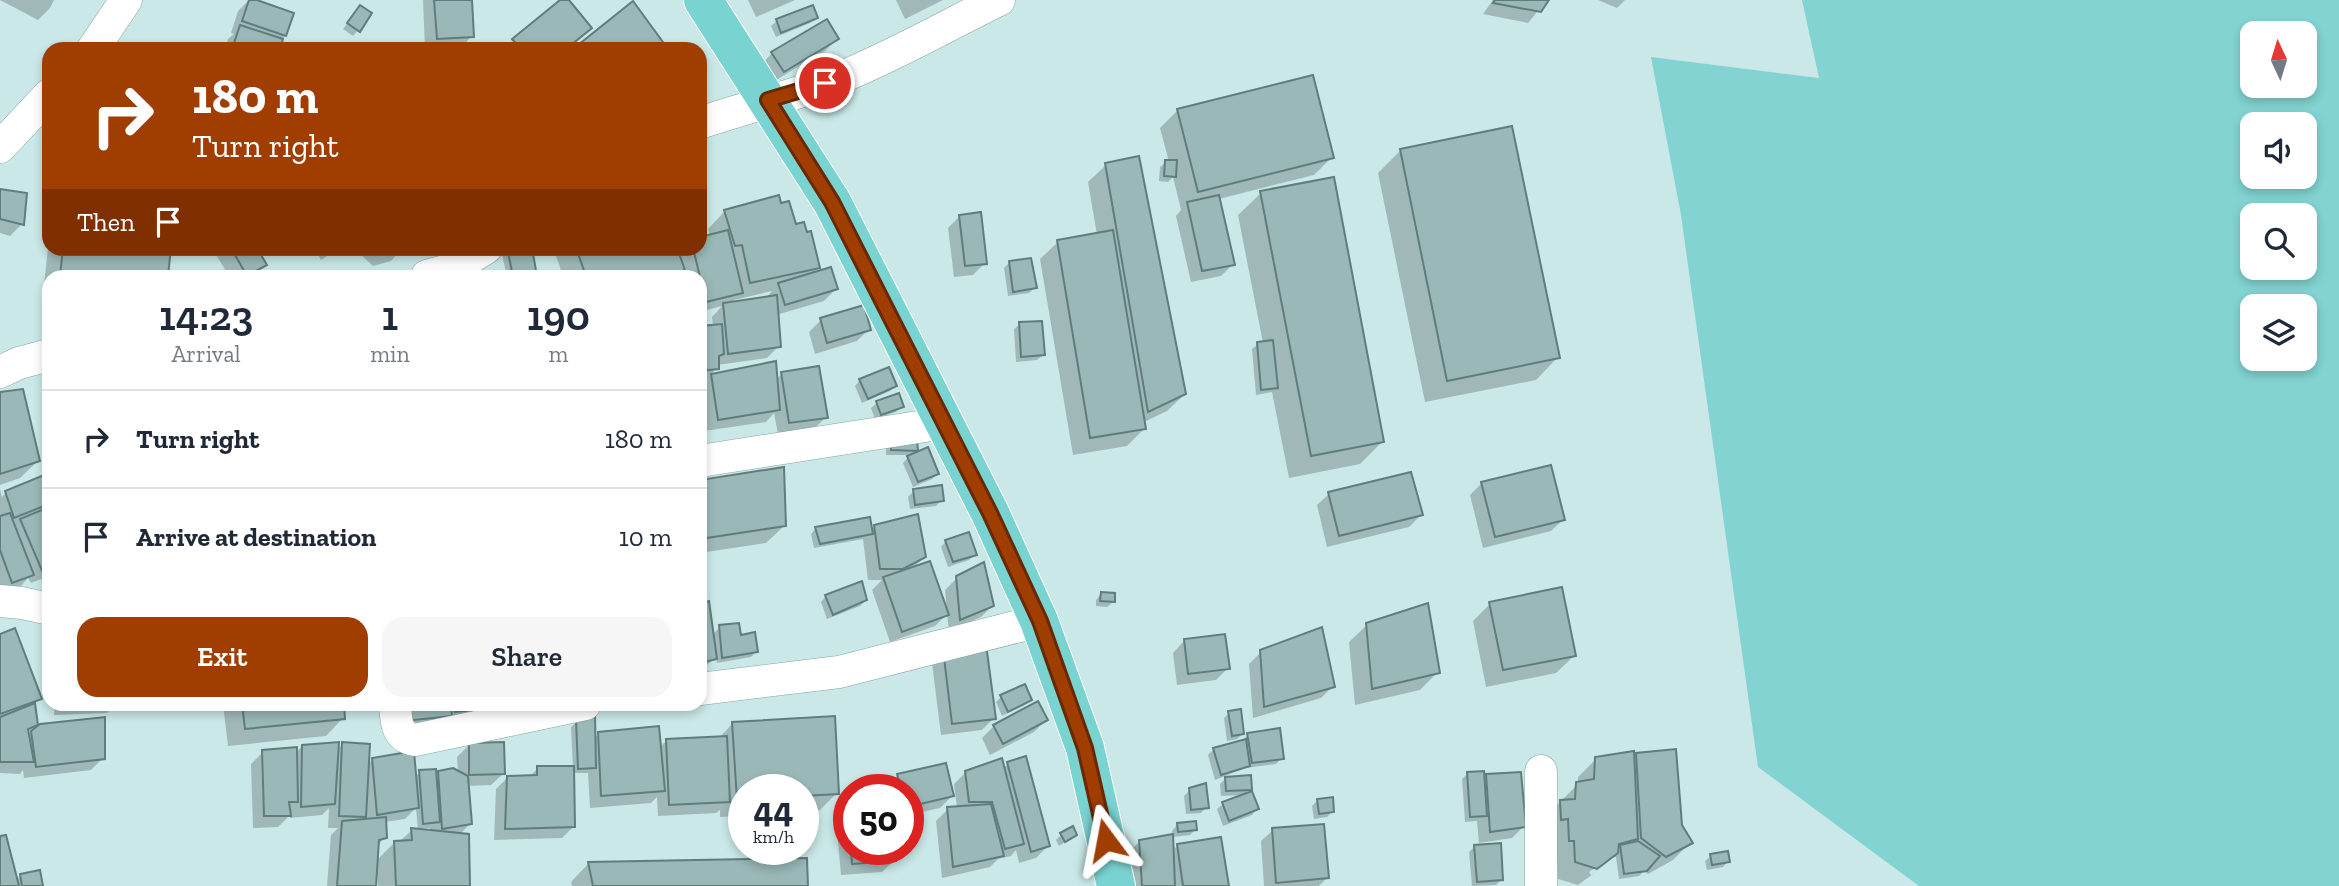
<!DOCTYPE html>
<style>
:root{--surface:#fff;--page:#f6f6f7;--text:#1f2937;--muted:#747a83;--line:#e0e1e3;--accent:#a03d01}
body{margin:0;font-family:"Zilla Slab",serif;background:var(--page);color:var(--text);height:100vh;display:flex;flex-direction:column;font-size:26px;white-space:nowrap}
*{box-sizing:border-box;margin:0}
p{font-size:23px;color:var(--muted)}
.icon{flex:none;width:38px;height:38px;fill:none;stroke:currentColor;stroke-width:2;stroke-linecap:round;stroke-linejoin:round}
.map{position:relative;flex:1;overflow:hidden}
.panel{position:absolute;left:42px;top:270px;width:665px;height:441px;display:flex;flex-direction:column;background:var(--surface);border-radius:21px;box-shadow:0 4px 10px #0003}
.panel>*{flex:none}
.guide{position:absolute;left:42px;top:42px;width:665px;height:214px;border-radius:21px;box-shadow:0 4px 10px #0003;background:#a03d01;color:#fff;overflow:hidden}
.needle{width:46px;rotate:356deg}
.controls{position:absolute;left:2240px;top:21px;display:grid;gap:14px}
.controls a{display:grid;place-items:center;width:77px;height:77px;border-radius:14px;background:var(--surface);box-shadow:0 4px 10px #0003;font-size:35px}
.speed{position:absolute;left:728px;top:774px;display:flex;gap:14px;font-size:35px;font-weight:700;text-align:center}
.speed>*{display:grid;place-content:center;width:91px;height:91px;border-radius:50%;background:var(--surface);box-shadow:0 4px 10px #0003;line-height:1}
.speed small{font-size:18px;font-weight:400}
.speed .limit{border:10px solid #d22;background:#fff;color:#111}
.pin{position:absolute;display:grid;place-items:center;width:60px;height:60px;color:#fff;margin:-30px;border:4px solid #fff;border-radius:50%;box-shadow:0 2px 7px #0007}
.me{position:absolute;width:77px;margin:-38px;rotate:347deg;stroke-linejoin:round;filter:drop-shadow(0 0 5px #0008)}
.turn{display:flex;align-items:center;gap:24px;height:147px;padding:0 35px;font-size:32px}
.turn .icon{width:91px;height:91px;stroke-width:2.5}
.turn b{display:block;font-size:49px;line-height:60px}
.then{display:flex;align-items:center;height:66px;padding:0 35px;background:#0003;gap:14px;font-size:26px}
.eta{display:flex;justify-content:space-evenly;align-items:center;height:119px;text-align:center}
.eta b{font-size:42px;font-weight:600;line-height:49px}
.button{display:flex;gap:14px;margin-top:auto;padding:14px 35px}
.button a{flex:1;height:80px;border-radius:21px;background:var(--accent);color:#fff;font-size:28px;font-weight:600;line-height:80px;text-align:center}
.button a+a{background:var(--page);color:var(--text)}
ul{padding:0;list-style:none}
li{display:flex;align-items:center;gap:21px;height:98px;padding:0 35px;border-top:2px solid var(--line)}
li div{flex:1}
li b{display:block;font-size:26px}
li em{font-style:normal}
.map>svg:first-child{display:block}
.green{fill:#82d3d1;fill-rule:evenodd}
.shadow{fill:#0003;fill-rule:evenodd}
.building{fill:#99b8b7;stroke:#607d7c;stroke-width:2}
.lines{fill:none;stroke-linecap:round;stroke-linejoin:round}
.minor-casing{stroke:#87a5a4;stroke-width:33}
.major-casing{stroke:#fff;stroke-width:40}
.minor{stroke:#fff;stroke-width:32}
.major{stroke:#79d3d1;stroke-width:38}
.route-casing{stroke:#682801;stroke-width:18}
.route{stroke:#a03d01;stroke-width:12}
</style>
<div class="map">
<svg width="2339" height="886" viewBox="0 0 2339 886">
<rect width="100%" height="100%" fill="#c9e8e7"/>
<path class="green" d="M1802,0H2339V886H1919L1758,767L1681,215L1651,57L1819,78ZM2252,33H2305V86H2252ZM2252,124H2305V177H2252ZM2252,215H2305V268H2252ZM2252,306H2305V359H2252Z"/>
<g class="shadow">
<path d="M0,0H54L50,8L38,20Z"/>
<path d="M249,0L285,35L278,49H225L228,39L234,34L231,33L238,11Z"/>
<path d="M423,0H470L472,36L460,48L425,49Z"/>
<path d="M563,0H567L566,49H504Z"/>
<path d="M748,0H795L756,17Z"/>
<path d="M896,0H943L905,19Z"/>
<path d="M1493,0H1547L1528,23L1483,14Z"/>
<path d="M1598,0H1625L1617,8Z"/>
<path d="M360,7L358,30L353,36L343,29Z"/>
<path d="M816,18L810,23L776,37L771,26L777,21Z"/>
<path d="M837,39L825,51L771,83L761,65L772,53Z"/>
<path d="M1178,110L1332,157L1314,175L1219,199L1233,264L1221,276L1191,282L1176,216L1181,210L1173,177L1168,182L1159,181L1160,167L1166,162H1169L1160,128Z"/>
<path d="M1400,151L1558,357L1536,380L1425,402L1378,173Z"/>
<path d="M1106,165L1185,394L1167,411L1144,422L1145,428L1127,446L1073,455L1040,259L1058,242L1097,235L1088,182Z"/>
<path d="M0,191L22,224L10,236L0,233Z"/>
<path d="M1261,193L1382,442L1360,464L1289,478L1272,392L1256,395L1252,349L1258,344L1263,343L1238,215Z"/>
<path d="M780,205L818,268L810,276L836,289L824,301L776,315L779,346L767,358L717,365V368L709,376L774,363L775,380L782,374L826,417L814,429L778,434L774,413L766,422L704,431V437L700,441V387L707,380L700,381V328L713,326L712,317L722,306L700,312V276H563L555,253L560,248H675L677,255L684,248H700V239L710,236L708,229L725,211ZM772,291L767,297L730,304L734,300Z"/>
<path d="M960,216L985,263L973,275L954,277L948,228Z"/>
<path d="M49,238V248H169L166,276H49V294H43Z"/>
<path d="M212,248H255L264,265L253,276H229Z"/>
<path d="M314,248H339L321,260Z"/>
<path d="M354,248H403L391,261L373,266Z"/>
<path d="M530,248L535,276H507L502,255L508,249Z"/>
<path d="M1009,263L1035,288L1029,293L1008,296L1004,268Z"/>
<path d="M821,320L869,329L857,341L815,354L809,332Z"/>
<path d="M1020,324L1043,355L1037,360L1016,362L1014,329Z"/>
<path d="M860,380L895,385L890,391L862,403L855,386Z"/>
<path d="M0,394L38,461L20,478L0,485Z"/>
<path d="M877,403L902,406L896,412L875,419L871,408Z"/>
<path d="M886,447L916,450L909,457L937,474L932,479L913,487L903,463L910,455H886Z"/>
<path d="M49,476V576L31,583L28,578L20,587L0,594V489L2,497L6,492Z"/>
<path d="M700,482L784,526L766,543L700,553Z"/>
<path d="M1482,483L1563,520L1551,531L1483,548L1470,495Z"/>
<path d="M914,491L942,500L936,506L910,509L908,497Z"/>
<path d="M1329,494L1421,515L1409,527L1327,547L1317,505Z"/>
<path d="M875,526L924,557L911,570L947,611L945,590L957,578L993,605L981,617L949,631L947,614L935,626L890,642L872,590L882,580H868L863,539L814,548L811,534L816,528L871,531Z"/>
<path d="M946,541L975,554L969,560L948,567L941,547Z"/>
<path d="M1101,594L1113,602L1107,607L1096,606V600Z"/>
<path d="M826,596L866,600L860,606L827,619L821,602Z"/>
<path d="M1490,604L1574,656L1556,673L1486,687L1473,621Z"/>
<path d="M700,606L712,635L720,627L740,637L756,652L751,657L717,663L716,657L700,671Z"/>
<path d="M1367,625L1438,672L1420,690L1355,705L1349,642Z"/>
<path d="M0,636L40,699L33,705L36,724L24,736L26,737L41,726L103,758L91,770L24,778L23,770L20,774L0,773Z"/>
<path d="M1184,641L1228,668L1216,680L1177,685L1173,653Z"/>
<path d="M944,651L994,718L982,730L941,735L932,663Z"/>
<path d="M1261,652L1333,686L1321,698L1253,718L1249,664Z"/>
<path d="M1001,697L1030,700L1025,705L1002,716L996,702Z"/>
<path d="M1038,703L1046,720L1034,732L990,755L982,738L994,726Z"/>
<path d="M55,704H117L107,713L54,715Z"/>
<path d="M223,704H342L343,718L326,736L228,746Z"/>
<path d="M384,704H500L496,707L480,710L470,720L387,738Z"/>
<path d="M1229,713L1243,734L1237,739L1227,741L1224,718Z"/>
<path d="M577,721L593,739L599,734L659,748L667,740L719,738L733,723L837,793L820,810L803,811V789H744V816L720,817V810L716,813L658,816L657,797L651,803L590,808L588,773H572L574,826L562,838L494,840L496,789L508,777H529L538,768H573L571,727Z"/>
<path d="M1248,735L1282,758L1276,764L1245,768L1215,780L1208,755L1214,749L1243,740Z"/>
<path d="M343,744L367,765L372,760L415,777L420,772L435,777L439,772H458L457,757L469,745L503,774L491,785L467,786L470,824L460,834L468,886H378L377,873H375L374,886H327L331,835L338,828H328L329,808L322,815L290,818V815L278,827L253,828L251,764L263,752L296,753L302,746L337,750ZM416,808L418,830H412L399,842L394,843L376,861L377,846L385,837V822L405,819ZM418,828H430V832L418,830Z"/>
<path d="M1637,755L1691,842L1673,860L1648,874L1644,871L1639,876L1619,879L1616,857L1610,858L1602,867V863L1589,872L1591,875L1601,868L1578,885L1558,879L1557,858H1552L1543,819L1578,784V777L1596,759H1632Z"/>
<path d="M1008,764L1048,846L1036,858L1019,863L1016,850L1011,856L998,859L990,867L942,878L936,821L948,809L957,808L954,784L966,772L1003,768Z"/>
<path d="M1467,774L1483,780L1487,776L1524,826L1512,838L1479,843L1477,821L1465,822L1462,779Z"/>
<path d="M898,775L952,796L940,808L908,815V789H886Z"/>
<path d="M1226,778L1250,789L1244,795L1221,796L1220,784Z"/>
<path d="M1190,790L1207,807L1201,813L1186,814L1184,796Z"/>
<path d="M1251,793L1257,809L1252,815L1223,826L1217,809L1223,804Z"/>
<path d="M847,796L849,849H893L894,861L882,872L841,875L835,808Z"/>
<path d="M1318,800L1332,812L1327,817L1314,819L1312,806Z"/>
<path d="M1177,825L1196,829L1190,835L1172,837V851L1177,846L1227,886H1130L1128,853L1140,841L1172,836V831Z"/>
<path d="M1273,830L1327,878L1319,886H1264L1261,841Z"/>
<path d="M1061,835H1075L1059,846L1056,840Z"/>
<path d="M0,838L16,880L21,875L41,886H0Z"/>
<path d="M1475,846L1501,880L1496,885L1472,886L1469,852Z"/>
<path d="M1711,856L1728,861L1723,867L1707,870L1705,861Z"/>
<path d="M806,860V886H572L571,882L588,864Z"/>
</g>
<g class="building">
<path d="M249,0H257L294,13L286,36L242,21Z"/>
<path d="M434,0H472L474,37L437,39Z"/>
<path d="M560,0H569L592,28L566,49H521L512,39Z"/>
<path d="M1495,0H1549L1541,12L1493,3Z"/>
<path d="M633,1L668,49H573Z"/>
<path d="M360,5L372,13L360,32L347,23Z"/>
<path d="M813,5L818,18L781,33L776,19Z"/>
<path d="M827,19L839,39L784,72L771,52Z"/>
<path d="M240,25L283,39L280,49H232Z"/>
<path d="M1313,75L1334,158L1198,192L1177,109Z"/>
<path d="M1512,126L1560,358L1447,381L1400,149Z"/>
<path d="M1139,156L1186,394L1148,412L1105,163Z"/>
<path d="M1165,160H1177L1176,177L1164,176Z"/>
<path d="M1334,177L1384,442L1311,456L1260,191Z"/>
<path d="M0,189L27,193L24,225L0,219Z"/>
<path d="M779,195L781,203L789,201L796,224L804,222L807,232L811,231L820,268L750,283L742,245L735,246L724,210Z"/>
<path d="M1219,195L1235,265L1202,271L1187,202Z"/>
<path d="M981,212L987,264L965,266L959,215Z"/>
<path d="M728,230L743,293L706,302L693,248H700V237Z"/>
<path d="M1113,230L1146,429L1090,438L1057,240Z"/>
<path d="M63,248H171L168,276H60Z"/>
<path d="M231,248H257L267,265L247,276Z"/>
<path d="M507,248H532L537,276H513Z"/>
<path d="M576,248H677L685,270L666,276H586Z"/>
<path d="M1031,258L1037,288L1013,292L1009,261Z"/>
<path d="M831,267L838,289L785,305L778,283Z"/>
<path d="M777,295L781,347L728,354L723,303Z"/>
<path d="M864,305L871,330L827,343L820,318Z"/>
<path d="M1042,321L1045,355L1021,357L1019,322Z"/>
<path d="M722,324L724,354L719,356V369L700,371V326Z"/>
<path d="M1273,340L1278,388L1261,390L1257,342Z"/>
<path d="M776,361L780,410L718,420L711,374Z"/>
<path d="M819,366L828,418L789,423L781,372Z"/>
<path d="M889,367L897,386L868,399L859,379Z"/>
<path d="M700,374L706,437L700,438Z"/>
<path d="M23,389L40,461L0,474V392Z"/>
<path d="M899,393L904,407L881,415L876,401Z"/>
<path d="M891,439H917L918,451L891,450Z"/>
<path d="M928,447L939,474L918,482L907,456Z"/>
<path d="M1551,465L1565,520L1495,537L1481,482Z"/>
<path d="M784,467L786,526L700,539V480Z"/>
<path d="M1411,472L1423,515L1339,536L1328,492Z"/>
<path d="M49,473V504L14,518L5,491Z"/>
<path d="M942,485L944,501L915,505L913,489Z"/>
<path d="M49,507V570L43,573L20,519Z"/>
<path d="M10,513L34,575L12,583L0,550V516Z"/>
<path d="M918,514L926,557L903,569H880L874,525Z"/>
<path d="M870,517L873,534L820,544L815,527Z"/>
<path d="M969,532L977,555L953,562L945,540Z"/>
<path d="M930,561L949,615L902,632L883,577Z"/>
<path d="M984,562L994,606L960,620L956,576Z"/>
<path d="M862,581L867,600L833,615L825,595Z"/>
<path d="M1562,587L1576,656L1503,670L1489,602Z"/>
<path d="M1101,592L1115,593V602L1100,601Z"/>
<path d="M709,601L717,659L700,663V604Z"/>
<path d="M1428,603L1440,673L1372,689L1366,623Z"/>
<path d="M739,623L741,635L755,632L758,652L722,658L719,625Z"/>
<path d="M1322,627L1335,687L1264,707L1260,650Z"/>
<path d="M15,628L42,699L0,714V634Z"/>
<path d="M1225,634L1230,669L1188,674L1184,639Z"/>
<path d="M986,644L996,719L952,724L943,649Z"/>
<path d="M1025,684L1032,700L1008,712L1000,695Z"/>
<path d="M1038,701L1048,720L1003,744L993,725Z"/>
<path d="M35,703L38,725L28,729L34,762H0V717Z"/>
<path d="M242,704H344L345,719L245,729Z"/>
<path d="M402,704H451L452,716L404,721Z"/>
<path d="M454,704H483L484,709L455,712Z"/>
<path d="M1241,709L1244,734L1232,736L1228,711Z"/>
<path d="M595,714L596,768L578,769L576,719Z"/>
<path d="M835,716L839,794L803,796V789H744V800H737L732,722Z"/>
<path d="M105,717V759L36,767L31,731L40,724Z"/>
<path d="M659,726L665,791L601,796L598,732Z"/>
<path d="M1280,728L1284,759L1252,763L1247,733Z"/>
<path d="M727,736L730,802L669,805L666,739Z"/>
<path d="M1246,739L1250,766L1221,775L1213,748Z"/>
<path d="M339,742L335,804L301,807L302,745Z"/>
<path d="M342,742L370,744L366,817L339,816Z"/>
<path d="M504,742L505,774L469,775V743Z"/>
<path d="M297,747L298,802H289L291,816H264L262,750Z"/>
<path d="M1676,749L1682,825L1693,843L1666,857L1641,838L1636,753Z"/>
<path d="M414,751L419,808L377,815L372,758Z"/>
<path d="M1634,751L1638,839L1619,844L1618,853L1597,869L1575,862L1574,841H1569L1568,819L1561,820L1560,800L1575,799L1576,782L1594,779L1595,757Z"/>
<path d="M1026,756L1050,846L1031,852L1007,762Z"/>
<path d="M1002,758L1024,844L1005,849L992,802H969L965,771Z"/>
<path d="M946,763L954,796L908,807V789H901L897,774Z"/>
<path d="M537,766H574L575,827L505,829L507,776L537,775Z"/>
<path d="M453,768L468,776L472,824L442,829L438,771Z"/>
<path d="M436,769L440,822L423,824L419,770Z"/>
<path d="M1484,771L1487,816L1470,817L1467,772Z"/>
<path d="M1521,772L1526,827L1490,832L1486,774Z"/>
<path d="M1251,775L1252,790L1226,791L1225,777Z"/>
<path d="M1206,783L1209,808L1191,810L1189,788Z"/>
<path d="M1252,791L1259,809L1229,821L1222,802Z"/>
<path d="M1333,797L1334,812L1319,814L1317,799Z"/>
<path d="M991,804L1004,856L953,867L947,807Z"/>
<path d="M386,817L387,838L379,840L376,886H337L342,821Z"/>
<path d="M1196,821L1197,830L1178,832L1177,823Z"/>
<path d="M1324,824L1329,878L1276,883L1272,828Z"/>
<path d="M1073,826L1077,835L1065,842L1060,833Z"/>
<path d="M411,828L469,834L470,886H396L394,841L412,840Z"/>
<path d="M1173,834L1175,886H1142L1139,840Z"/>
<path d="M6,835L19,886H0V836Z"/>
<path d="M1221,837L1229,886H1183L1177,844Z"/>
<path d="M1638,841L1660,856L1647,871L1624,874L1620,845Z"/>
<path d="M1501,843L1503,880L1477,882L1474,845Z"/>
<path d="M851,849H895L896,861L852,864Z"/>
<path d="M1728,851L1730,862L1712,865L1710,854Z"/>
<path d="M807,858L808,886H593L588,862Z"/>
<path d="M40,870L43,886H22L20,874Z"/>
</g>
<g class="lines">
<g class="minor-casing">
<g id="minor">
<path d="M93,49L126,0"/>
<path d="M700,123C747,107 798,95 844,76C897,54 948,25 999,0"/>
<path d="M0,147L49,95"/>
<path d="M427,276L452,269L486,248"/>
<path d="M0,372L19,363L49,355"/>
<path d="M700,461L944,423"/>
<path d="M0,601L22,603L49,609"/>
<path d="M700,689L839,672L1039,621"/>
<path d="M395,704C396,721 396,737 415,740L585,704"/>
<path d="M1541,771V886"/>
</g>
</g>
<g class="major-casing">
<path id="major" d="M703,0L832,202L990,513L1039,621L1085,748L1116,886"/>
</g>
<use href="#minor" class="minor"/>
<use href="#major" class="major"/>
</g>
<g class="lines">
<g class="route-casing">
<path id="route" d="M825,83L768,100L832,202L990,513L1040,621L1085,748L1106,840"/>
</g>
<use href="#route" class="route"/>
</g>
</svg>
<div class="controls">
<a><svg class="needle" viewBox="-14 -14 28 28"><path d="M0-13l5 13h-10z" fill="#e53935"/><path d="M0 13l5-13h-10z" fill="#747a83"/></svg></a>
<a><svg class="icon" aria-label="sound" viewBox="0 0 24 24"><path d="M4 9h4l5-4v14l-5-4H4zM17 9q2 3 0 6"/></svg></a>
<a><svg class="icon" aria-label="search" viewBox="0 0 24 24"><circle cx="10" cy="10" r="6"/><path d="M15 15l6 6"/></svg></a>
<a><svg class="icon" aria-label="layers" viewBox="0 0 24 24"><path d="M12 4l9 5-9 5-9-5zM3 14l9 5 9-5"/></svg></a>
</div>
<div class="speed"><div>44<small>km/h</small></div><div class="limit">50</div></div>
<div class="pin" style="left:825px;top:83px;background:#d93025"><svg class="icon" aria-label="arrive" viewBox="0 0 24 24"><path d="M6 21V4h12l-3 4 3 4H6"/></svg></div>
<svg class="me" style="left:1106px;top:840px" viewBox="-20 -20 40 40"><path d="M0-17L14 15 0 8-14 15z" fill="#a03d01" stroke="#fff" stroke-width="4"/></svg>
<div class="guide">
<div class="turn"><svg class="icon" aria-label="right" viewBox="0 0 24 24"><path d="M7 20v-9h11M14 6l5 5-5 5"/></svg><div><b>180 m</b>Turn right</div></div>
<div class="then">Then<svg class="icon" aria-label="arrive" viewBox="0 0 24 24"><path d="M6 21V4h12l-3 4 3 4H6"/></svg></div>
</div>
<section class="panel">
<div class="eta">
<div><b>14:23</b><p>Arrival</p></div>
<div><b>1</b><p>min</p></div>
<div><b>190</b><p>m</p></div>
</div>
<ul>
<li><svg class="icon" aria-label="right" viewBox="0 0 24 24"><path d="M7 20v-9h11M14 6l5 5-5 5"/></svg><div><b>Turn right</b></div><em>180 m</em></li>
<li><svg class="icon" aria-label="arrive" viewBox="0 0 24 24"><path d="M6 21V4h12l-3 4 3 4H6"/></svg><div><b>Arrive at destination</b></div><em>10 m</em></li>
</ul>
<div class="button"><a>Exit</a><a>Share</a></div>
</section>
</div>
